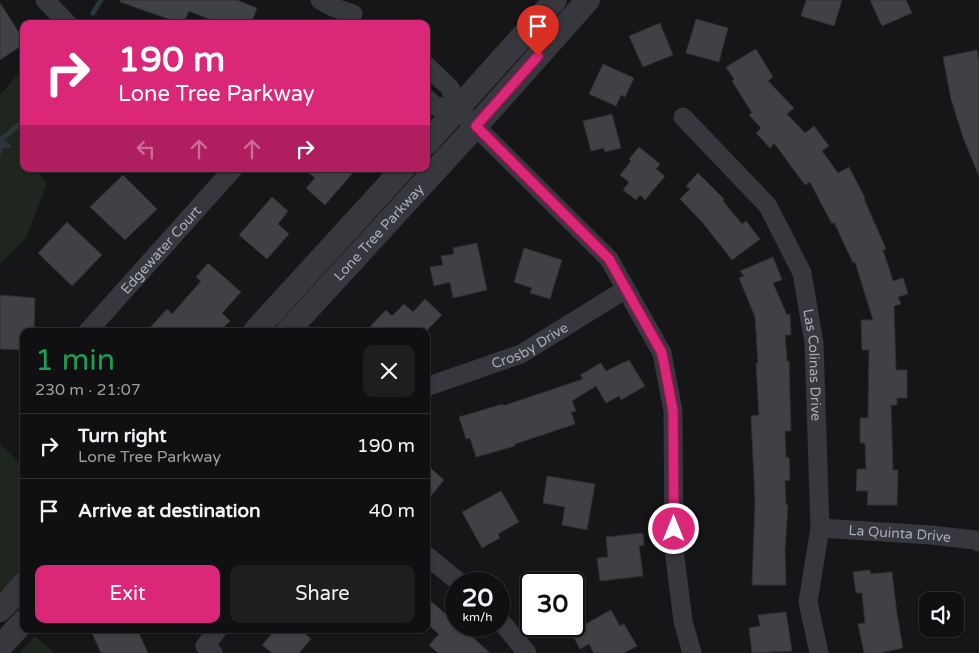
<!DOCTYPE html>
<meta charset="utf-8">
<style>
:root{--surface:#101012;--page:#1e1e20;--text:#f1f3f6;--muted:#9c9d9f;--line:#303032;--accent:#db2777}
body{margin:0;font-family:"Varela Round",sans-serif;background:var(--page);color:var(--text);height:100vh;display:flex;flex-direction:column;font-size:19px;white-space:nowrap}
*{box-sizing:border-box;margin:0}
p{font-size:16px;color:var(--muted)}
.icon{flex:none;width:28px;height:28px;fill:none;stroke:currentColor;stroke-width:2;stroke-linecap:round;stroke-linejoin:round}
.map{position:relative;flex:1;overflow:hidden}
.sheet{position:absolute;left:20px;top:328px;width:410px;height:305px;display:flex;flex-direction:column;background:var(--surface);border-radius:10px;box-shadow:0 1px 4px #0004,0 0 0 1px var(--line)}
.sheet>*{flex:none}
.hud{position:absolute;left:20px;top:20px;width:410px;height:152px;border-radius:10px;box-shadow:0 1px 4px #0004,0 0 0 1px var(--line);background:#db2777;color:#fff;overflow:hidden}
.buttons{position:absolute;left:919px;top:592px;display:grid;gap:10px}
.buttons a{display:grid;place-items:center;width:45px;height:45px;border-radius:10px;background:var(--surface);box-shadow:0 1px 4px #0004,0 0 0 1px var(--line);font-size:25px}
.speed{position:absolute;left:445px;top:572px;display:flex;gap:10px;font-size:25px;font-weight:700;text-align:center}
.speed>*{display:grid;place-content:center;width:65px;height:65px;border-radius:50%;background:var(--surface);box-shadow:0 1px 4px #0004,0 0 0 1px var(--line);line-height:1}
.speed small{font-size:12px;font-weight:400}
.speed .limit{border:2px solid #111;border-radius:8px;background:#fff;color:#111}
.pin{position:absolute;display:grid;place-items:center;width:42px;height:42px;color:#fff;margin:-51px -21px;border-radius:50% 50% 50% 0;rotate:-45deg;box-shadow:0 0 5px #0007}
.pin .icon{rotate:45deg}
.me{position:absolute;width:55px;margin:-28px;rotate:0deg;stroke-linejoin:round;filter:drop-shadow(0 0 4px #0008)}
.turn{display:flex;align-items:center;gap:18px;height:105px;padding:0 15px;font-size:22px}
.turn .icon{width:65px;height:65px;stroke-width:2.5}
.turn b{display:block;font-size:35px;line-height:42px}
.lanes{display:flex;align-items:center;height:48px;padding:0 15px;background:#0003;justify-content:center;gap:25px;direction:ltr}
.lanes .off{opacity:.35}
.round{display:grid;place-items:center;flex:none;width:52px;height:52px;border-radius:10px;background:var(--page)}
.summary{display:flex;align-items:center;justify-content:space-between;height:85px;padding:0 15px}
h1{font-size:30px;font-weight:600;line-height:38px;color:#1e9e55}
.button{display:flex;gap:10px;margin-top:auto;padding:10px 15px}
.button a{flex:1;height:58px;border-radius:10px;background:var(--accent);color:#fff;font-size:20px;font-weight:600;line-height:58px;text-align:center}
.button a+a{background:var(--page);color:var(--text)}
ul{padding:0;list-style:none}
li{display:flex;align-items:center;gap:15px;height:65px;padding:0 15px;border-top:1px solid var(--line)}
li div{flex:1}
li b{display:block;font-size:19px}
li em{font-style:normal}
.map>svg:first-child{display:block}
.green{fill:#1e261f}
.water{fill:#2c353c}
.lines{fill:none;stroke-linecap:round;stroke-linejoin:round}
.stream{stroke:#2c353c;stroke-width:5}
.building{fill:#404145;stroke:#303034}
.minor{stroke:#37383d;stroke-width:19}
.tertiary{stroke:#37383d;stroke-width:24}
.route-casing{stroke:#8e194d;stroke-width:12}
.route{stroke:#db2777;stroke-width:9}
.labels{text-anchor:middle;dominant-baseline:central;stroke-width:4;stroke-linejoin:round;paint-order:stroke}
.street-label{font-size:14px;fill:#a8adb8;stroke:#111113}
</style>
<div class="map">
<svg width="979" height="653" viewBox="0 0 979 653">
<rect width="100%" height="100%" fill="#161618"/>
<g class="green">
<path d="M24,67V169H38L37,171L47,183L26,238L0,264V95Z"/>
<path d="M0,444L24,467V567L0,591Z"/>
<path d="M35,636L54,653H19Z"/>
</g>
<path class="water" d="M0,135L12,147L2,149L0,159Z"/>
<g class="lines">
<g class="stream">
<path d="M93,13L101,0"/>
<path d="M0,140L24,121"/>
</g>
</g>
<g class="building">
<path d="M120,0H237L257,8L251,24H221L189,11L183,24L120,2Z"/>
<path d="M806,0H842L834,26L801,16Z"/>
<path d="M870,0H906L912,13L882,26Z"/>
<path d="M0,3L24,40V44L0,60Z"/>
<path d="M696,19L728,28L719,62L686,53Z"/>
<path d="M660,23L673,55L643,67L629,36Z"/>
<path d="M756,49L773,77L768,81L794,108L787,114L805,133L814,126L829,146L822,151L838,173L849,167L865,198L864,199L886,249L883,250L893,281L903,278L908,294L898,297L901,304L894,306L896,370H907V398H897V405H891L893,470H898L897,505H867L868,491H856L857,469H866L865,443H860V418H868L869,350H862L861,320H873L855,262L853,263L834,222L832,224L810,182L805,185L774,143L770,148L756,133L761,128L749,115L752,113L732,81L734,79L726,67Z"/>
<path d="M977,50L979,62V176L964,140L951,99L943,57Z"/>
<path d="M603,64L634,78L625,97L621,95L616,106L589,94Z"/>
<path d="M612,114L621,148L605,152L604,148L591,151L583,121Z"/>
<path d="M639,147L660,164L656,169L665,176L645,200L640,195L636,200L623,190L629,182L620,175L631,161L629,159Z"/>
<path d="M304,169H356L325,205L306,188L315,178Z"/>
<path d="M698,173L724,199L723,201L742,224L746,221L760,239L732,260L702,222L680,199L690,189L686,186Z"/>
<path d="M123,175L157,209L125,240L90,207Z"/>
<path d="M272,197L288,211L278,224L289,234L267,259L239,235Z"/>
<path d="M67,222L102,255L72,286L38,253Z"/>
<path d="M477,243L487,290L453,298L450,282L434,286L430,267L443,265L441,256L454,254L453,248Z"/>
<path d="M524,248L562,260L550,299L530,293L532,288L514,282Z"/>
<path d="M773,257L782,280L773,283L787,315L790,314L791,335H785L787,361H789L791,431H785L786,458L789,457L790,480L785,481L786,505H788L785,550L786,585H752L755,501L751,416L759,415L756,363H758L755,317L739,278L744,276L740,271Z"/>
<path d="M208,263L241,292L222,313L230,321L220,331H147L167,309L172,314L201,281L196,277Z"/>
<path d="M0,295L35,298L34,331H24V350L0,349Z"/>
<path d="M425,299L442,315L426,331H366L386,310L392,316L404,304L413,312Z"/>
<path d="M629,360L645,386L621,400L619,396L606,403L596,386L572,401L576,411L571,412L575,424L515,444V446L476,457L470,438L466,439L459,417L503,404V406L583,379L580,375L601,363L606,371Z"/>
<path d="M426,464L444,480L426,502Z"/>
<path d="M547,476L595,484L587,530L562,525L565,507L543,503Z"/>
<path d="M501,491L519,522L498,534L500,538L482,548L462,512Z"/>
<path d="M643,533L644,545L639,546L643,576L600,581L597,558L608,557L606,537Z"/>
<path d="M870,570L871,574L892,572L897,614L903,648L880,653H864L858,624L865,623L862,593H856L853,572Z"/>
<path d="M426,597L456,623V626H460L490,653H438L429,645L439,634L426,623Z"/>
<path d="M611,610L620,626L624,624L637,646L624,653H594L589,644L580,649L571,632Z"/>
<path d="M786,612L792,651L752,653L749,628L760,626L758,615Z"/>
<path d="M107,629H137L148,653H101L92,633Z"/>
<path d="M276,629H299L311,639L299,653H272L262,645Z"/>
</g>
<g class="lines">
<g class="minor">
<path d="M45,0L68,24"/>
<path d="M320,0L335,8L353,14"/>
<path d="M426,65L450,88L458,109L609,259L662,353L673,411L674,549L683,621L692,653"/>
<path d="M426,98L435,106L458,109"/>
<path id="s1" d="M683,117L768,206L802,273L814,343L820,528L808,602L819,653"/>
<path id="s2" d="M88,331L233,169"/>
<path id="s3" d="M426,387L521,354L626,289"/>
<path id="s4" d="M820,528L931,535L975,540L979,542"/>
<path d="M426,555L461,584"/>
<path d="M499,619L527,653"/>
<path d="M213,653L205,646L218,629"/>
</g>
<g class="tertiary">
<path d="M426,144L555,0"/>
<path d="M255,331L403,169"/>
<path id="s5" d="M288,331L476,126L588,0"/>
<path d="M0,610L24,584"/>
<path d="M0,647L24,621"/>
</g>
</g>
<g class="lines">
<g class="route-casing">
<path id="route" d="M538,56L476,126L609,259L662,353L673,411L674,529"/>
</g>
<use href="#route" class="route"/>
</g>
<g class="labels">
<g class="street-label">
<text stroke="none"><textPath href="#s5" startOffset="134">Lone Tree Parkway</textPath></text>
<text stroke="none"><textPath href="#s2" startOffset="109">Edgewater Court</textPath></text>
<text stroke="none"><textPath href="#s3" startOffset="112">Crosby Drive</textPath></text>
<text stroke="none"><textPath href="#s1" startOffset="291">Las Colinas Drive</textPath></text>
<text stroke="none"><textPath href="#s4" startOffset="80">La Quinta Drive</textPath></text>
</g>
</g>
</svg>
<div class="buttons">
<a><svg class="icon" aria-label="sound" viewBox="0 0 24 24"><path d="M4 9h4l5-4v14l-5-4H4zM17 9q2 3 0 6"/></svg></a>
</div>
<div class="speed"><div>20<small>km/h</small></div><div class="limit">30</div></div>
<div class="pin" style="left:538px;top:56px;background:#d93025"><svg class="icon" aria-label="arrive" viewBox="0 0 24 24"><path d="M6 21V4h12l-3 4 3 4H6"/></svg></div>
<svg class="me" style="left:674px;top:529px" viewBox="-20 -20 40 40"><circle r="17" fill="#db2777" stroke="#fff" stroke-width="3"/><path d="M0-11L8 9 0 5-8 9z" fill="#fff"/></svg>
<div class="hud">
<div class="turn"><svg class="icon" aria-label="right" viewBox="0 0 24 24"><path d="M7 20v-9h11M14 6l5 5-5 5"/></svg><div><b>190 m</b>Lone Tree Parkway</div></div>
<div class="lanes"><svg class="icon off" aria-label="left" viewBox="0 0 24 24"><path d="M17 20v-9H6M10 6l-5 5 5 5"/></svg><svg class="icon off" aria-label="ahead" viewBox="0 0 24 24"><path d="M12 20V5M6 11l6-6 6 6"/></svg><svg class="icon off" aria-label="ahead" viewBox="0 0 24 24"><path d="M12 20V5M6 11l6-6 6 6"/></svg><svg class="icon" aria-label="right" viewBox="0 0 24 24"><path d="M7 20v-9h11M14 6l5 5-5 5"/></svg></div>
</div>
<section class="sheet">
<div class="summary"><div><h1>1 min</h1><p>230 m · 21:07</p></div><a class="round"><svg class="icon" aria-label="close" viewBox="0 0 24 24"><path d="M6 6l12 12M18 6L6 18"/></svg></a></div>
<ul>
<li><svg class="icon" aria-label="right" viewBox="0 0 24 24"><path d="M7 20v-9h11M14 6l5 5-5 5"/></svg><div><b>Turn right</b><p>Lone Tree Parkway</p></div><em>190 m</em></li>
<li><svg class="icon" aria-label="arrive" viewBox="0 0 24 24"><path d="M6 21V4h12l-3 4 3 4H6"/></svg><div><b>Arrive at destination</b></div><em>40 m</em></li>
</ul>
<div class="button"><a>Exit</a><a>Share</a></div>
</section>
</div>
